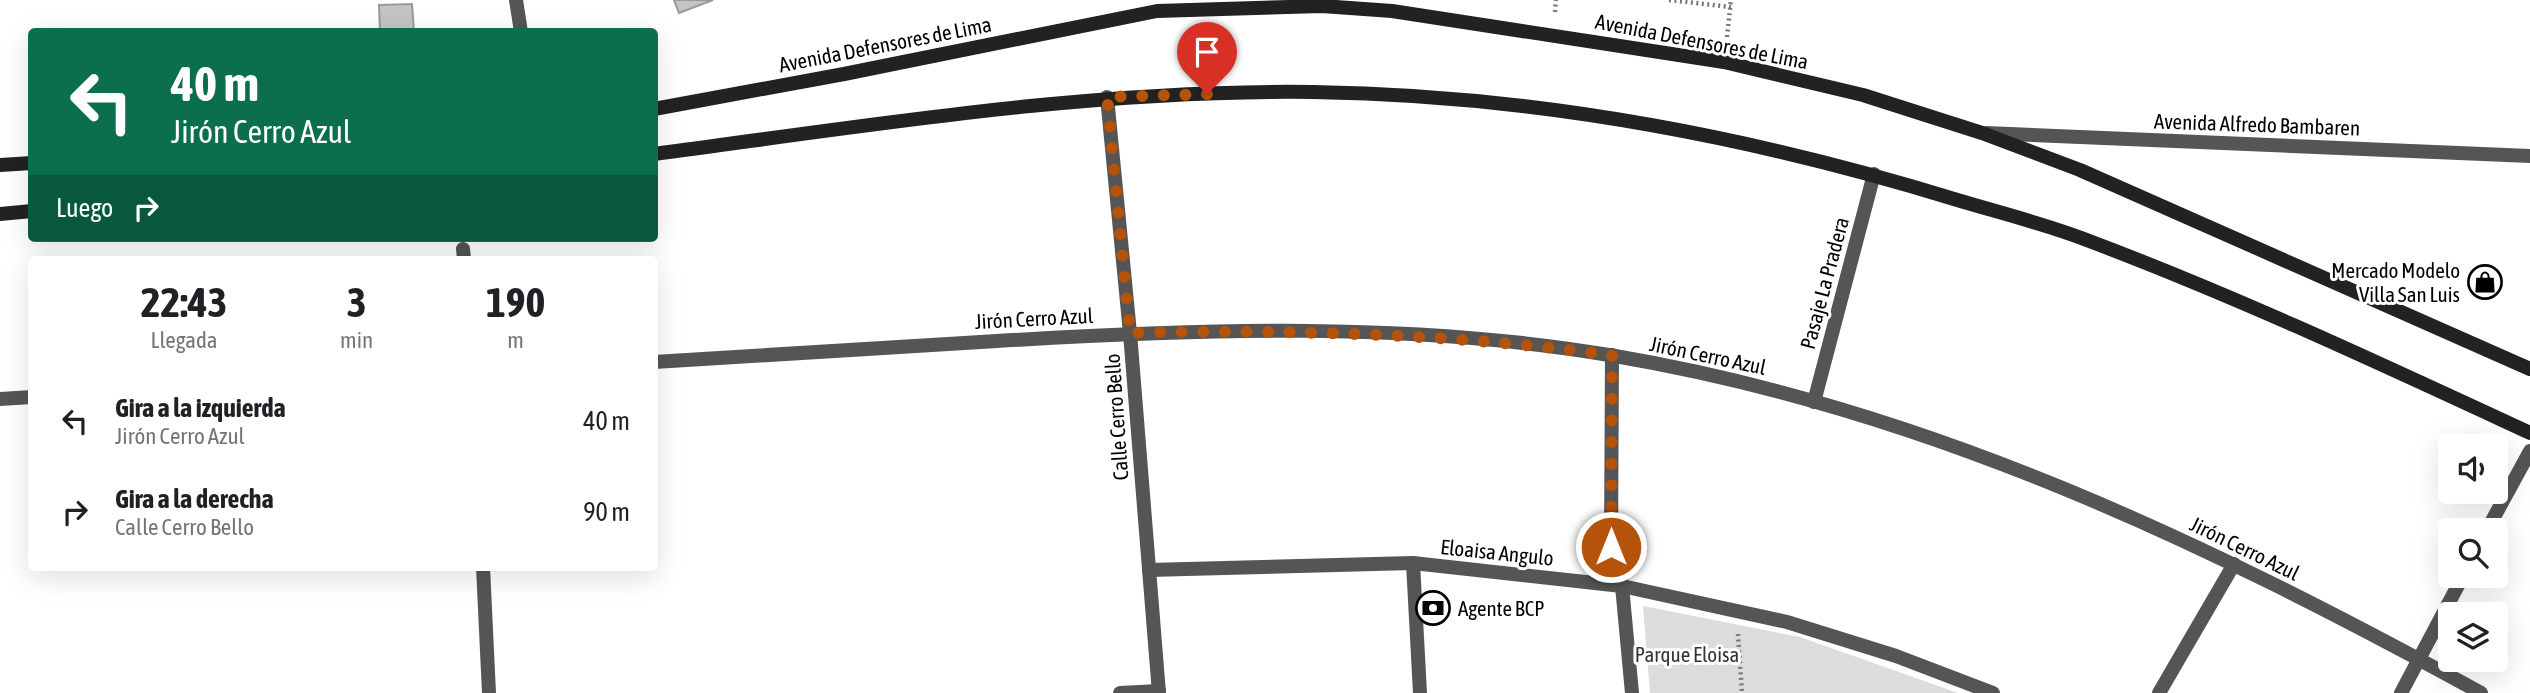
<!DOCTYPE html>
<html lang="es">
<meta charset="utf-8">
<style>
:root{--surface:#fff;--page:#f6f6f6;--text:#202124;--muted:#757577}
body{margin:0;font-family:"Asap Condensed",sans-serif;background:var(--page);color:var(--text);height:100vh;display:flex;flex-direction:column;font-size:26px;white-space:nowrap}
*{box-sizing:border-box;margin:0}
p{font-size:23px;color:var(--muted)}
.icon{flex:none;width:38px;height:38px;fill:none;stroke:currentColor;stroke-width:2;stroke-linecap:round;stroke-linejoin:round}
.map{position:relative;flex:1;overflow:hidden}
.panel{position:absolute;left:28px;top:256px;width:630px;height:315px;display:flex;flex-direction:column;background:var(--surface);border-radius:7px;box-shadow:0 7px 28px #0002}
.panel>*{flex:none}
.top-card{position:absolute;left:28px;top:28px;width:630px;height:214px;border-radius:7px;box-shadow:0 7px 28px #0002;background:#0b6e4f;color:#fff;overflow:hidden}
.tools{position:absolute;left:2438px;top:434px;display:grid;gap:14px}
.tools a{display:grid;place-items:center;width:70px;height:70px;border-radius:7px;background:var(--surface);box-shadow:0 7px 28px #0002;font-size:35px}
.pin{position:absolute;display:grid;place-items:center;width:60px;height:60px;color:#fff;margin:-72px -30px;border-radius:50% 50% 50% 0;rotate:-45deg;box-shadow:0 0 7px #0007}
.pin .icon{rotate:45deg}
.me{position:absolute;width:77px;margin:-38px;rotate:0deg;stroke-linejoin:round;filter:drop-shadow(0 0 5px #0008)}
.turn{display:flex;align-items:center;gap:24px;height:147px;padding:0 28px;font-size:32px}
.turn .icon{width:91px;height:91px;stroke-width:2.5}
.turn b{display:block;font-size:49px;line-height:60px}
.then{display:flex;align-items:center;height:66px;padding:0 28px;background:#0003;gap:14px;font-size:26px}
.eta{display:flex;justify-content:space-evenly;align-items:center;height:119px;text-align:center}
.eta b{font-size:42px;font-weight:700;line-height:49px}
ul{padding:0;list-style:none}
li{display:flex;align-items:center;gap:21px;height:91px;padding:0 28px}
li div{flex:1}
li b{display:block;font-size:26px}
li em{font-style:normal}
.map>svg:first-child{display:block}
.green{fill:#dcdcdc}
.building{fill:#c4c4c4;stroke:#999;stroke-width:2}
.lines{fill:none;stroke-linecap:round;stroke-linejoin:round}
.path{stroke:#777;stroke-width:4.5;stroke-dasharray:2 3.5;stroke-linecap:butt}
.street{stroke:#555;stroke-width:14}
.secondary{stroke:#222;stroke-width:14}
.route{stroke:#b45309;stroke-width:12;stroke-dasharray:0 21.6}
.labels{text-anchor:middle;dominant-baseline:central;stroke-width:6;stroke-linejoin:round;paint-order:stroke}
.street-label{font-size:21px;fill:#000;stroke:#fff}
.poi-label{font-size:21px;fill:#000;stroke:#fff;text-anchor:end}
.park-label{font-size:21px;fill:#333;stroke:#fff}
</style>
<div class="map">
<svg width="2530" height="693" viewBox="0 0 2530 693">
<rect width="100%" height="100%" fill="#fff"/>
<path class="green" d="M1643,606L1800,637L1958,693H1650Z"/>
<g class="building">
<path d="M674,0H713L679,13Z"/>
<path d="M412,4L414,32H380L379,5Z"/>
</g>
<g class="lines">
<g class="path">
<path d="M1669,0L1731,7"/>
<path d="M1555,12L1556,0"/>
<path d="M1727,37L1731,0"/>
<path d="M1738,634L1742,693"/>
</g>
<g class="street">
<path d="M516,0L521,32"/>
<path d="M1107,97L1130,333L1159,693"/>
<path d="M1986,133L2530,156"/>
<path d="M463,249L464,259"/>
<path d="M1612,355L1611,547L1622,586L1632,693"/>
<path d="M654,362C769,355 883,348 997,341C1203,329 1411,321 1615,356C1928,409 2205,542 2481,693"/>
<path d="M0,399L32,397"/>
<path d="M1814,402L1874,174"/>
<path d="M2487,530L2530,451"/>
<path d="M1413,563L1420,693"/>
<path d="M483,567L489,693"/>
<path d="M1149,570L1413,563L1622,586L1787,622L1896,656L1993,693"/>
<path d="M1120,693L1159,691"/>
<path d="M2159,693L2234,564"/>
<path d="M2401,693L2463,576"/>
</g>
<g class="secondary">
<path d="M654,109L844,74L1157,11L1322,6L1392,11L1724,62L1863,95L1982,133L2080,170L2530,369"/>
<path d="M654,154C873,125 1092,89 1313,92C1530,95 1746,135 1954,199C1997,212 2042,223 2084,239C2236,296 2383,365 2530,433"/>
<path d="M0,165L32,163"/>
<path d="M0,214L32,211"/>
</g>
</g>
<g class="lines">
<path class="route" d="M1207,94L1107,97L1130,333C1295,329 1449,334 1612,355L1611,547"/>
</g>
<defs>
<g id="shop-ring" transform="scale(1.75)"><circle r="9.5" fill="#fff" stroke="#000" stroke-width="1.5"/><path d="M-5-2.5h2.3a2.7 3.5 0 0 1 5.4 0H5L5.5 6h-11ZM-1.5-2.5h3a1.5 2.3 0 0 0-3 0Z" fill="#000"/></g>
<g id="bank-ring" transform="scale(1.75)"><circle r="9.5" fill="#fff" stroke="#000" stroke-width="1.5"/><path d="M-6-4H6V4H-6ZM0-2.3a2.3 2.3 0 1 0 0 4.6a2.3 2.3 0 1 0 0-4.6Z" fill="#000"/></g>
</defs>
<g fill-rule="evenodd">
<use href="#shop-ring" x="2485" y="282"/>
<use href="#bank-ring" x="1433" y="608"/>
</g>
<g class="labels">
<g class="street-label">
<text transform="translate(1702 41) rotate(11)">Avenida Defensores de Lima</text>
<text transform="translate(885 44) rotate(-11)">Avenida Defensores de Lima</text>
<text transform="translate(2257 124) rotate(2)">Avenida Alfredo Bambaren</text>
<text transform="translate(1824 283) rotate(-75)">Pasaje La Pradera</text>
<text transform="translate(1034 318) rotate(-3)">Jirón Cerro Azul</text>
<text transform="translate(1708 355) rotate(12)">Jirón Cerro Azul</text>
<text transform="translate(1116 417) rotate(-94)">Calle Cerro Bello</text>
<text transform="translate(2245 548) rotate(26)">Jirón Cerro Azul</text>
<text transform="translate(1497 552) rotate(6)">Eloaisa Angulo</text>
</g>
<g class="poi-label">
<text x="2460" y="270">Mercado Modelo<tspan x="2460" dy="24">Villa San Luis</tspan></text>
<text x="1458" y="608" text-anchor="start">Agente BCP</text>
</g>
<g class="park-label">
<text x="1687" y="654">Parque Eloisa</text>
</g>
</g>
</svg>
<div class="tools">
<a><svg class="icon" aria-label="sound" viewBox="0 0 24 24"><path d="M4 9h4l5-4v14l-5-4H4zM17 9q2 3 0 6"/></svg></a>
<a><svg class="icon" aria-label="search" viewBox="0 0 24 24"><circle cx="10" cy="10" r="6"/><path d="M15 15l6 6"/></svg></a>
<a><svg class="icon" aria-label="layers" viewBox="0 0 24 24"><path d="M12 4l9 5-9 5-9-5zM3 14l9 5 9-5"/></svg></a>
</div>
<div class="pin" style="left:1207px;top:94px;background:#d93025"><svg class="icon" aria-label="arrive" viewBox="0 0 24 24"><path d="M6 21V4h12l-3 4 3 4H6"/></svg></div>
<svg class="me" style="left:1611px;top:547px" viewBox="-20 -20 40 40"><circle r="17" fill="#b45309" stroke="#fff" stroke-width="3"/><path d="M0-11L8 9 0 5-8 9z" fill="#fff"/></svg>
<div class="top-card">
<div class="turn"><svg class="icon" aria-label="left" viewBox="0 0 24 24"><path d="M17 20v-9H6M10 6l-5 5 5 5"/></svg><div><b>40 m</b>Jirón Cerro Azul</div></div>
<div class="then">Luego<svg class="icon" aria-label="right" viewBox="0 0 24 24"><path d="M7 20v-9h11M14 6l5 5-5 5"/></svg></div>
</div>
<section class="panel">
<div class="eta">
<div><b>22:43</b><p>Llegada</p></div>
<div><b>3</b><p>min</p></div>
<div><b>190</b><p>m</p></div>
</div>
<ul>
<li><svg class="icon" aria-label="left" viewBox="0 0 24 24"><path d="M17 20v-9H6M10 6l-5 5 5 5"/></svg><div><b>Gira a la izquierda</b><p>Jirón Cerro Azul</p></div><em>40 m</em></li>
<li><svg class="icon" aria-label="right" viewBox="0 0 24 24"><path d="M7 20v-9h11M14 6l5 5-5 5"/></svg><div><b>Gira a la derecha</b><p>Calle Cerro Bello</p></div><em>90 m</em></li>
</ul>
</section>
</div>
